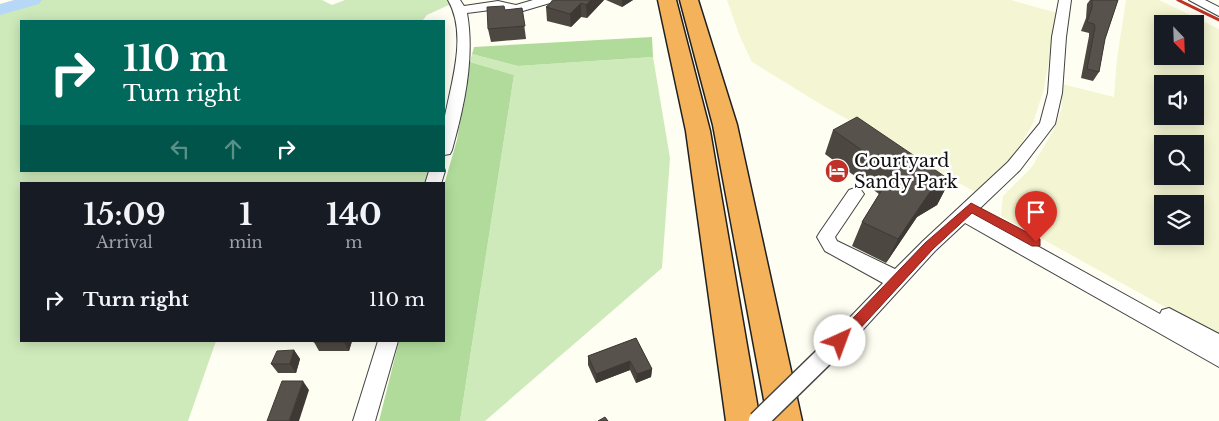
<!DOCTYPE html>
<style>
:root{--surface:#171b24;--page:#242831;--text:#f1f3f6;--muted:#9ea1a6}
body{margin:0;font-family:"Libre Baskerville",serif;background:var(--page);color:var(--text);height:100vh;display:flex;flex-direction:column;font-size:19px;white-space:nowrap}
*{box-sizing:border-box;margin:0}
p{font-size:16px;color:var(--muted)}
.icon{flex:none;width:28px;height:28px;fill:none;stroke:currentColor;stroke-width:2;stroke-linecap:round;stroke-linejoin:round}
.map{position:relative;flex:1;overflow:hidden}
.side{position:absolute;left:20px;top:182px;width:425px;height:160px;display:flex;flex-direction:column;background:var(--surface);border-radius:0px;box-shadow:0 2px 12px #0003}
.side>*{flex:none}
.banner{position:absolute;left:20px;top:20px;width:425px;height:152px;border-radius:0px;box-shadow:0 2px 12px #0003;background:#00695c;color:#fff;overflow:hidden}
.needle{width:32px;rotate:157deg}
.tools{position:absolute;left:1154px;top:15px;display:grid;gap:10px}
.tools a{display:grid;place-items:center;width:50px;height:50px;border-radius:0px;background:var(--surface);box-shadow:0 2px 12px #0003;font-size:25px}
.pin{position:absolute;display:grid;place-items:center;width:42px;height:42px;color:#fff;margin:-51px -21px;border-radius:50% 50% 50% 0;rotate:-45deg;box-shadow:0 0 5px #0007}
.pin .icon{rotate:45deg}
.me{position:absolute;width:55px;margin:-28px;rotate:43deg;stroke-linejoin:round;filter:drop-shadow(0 0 4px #0008)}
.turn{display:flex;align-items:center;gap:18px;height:105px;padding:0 20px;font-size:22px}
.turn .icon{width:65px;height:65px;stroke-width:2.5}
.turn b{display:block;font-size:35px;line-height:42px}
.lanes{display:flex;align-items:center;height:48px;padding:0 20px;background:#0003;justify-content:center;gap:25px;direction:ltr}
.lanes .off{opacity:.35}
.eta{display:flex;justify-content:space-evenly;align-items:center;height:85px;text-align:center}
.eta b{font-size:30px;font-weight:800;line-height:35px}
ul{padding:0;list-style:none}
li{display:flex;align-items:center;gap:15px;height:65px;padding:0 20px}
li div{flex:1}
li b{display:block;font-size:19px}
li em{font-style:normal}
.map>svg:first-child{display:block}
.farmland{fill:#f4f5d2;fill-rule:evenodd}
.green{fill:#ceeabb}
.forest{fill:#b0db9a}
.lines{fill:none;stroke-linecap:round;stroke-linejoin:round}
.river{fill:#b7d7f6;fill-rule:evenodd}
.minor-casing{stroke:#424242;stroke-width:2}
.highway-casing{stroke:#202020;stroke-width:3}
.minor{fill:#fff;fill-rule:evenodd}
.highway{fill:#f4b35b;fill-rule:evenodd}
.rail{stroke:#c03127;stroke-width:3}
.minor-bridge-casing{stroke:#424242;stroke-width:22;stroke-linecap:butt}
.minor-bridge{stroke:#fff;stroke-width:19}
.wall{fill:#4c4741}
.shaded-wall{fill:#3e3935}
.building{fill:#58524c;stroke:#3e3935}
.route{fill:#c03127;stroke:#7d2019}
.labels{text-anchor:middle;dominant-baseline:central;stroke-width:5;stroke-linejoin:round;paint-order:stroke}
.poi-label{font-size:18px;fill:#0f0f0f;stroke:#fff;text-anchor:start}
</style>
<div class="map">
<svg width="1219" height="421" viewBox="0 0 1219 421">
<rect width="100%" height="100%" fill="#fffef2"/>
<g class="farmland">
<path d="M727,0H1011L1057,13L1044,89L1033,123L1017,152L975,192L822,105L752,62L740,37Z"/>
<path d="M1126,0H1159L1219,29V337L1001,216L1003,196L1032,167L1054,129L1062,108V84L1114,97L1117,59ZM1162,24H1195V56H1162ZM1162,84H1195V116H1162ZM1162,144H1195V176H1162ZM1162,204H1195V236H1162Z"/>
</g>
<g class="green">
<path d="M33,0H322L332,5L345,0H449L451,4L427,15L422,21H21V171H428L425,184H21V341H216L188,421H0V7Z"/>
<path d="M472,54L518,66L653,57L670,158L662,268L485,421H460L514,75L470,62Z"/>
</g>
<g class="forest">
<path d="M652,37L653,57L518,66L472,54L474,47Z"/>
<path d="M470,62L514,75L460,421H379L399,341H444V185L457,140Z"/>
</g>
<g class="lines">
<path class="river" d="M14,0H42L39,4L0,15V4Z"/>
<g class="minor-casing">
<g id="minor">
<path d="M448,0H460L464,6L498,1L516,5L533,0H552L550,3L516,13L498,9L467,13C475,58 464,107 452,150L450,154L444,155C443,145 442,131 444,121C451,83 468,35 448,0Z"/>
<path d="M1059,0H1071L1066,37L1062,93L1055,124L1020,170L976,212L1160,314L1162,310L1169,308L1219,334V367L965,223L935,251L847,347L840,350L833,347L830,341L833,335L883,283L825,251L817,237L820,232L849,190L855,188L861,190L864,194L835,237L837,241L895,269L923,241L1008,162L1040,123L1048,93L1052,37Z"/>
<path d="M1189,0H1205L1219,7V16Z"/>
<path d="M444,168L445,171L441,184H425L429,171H444Z"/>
<path d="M378,341H398L375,421H353Z"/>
</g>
</g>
<g class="highway-casing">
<g id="highway">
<path d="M658,0H676L710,131L760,421H726L686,131Z"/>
<path d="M680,0H698L737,125L802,421H768L713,125Z"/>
</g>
</g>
<use href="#minor" class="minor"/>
<use href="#highway" class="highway"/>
<path class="rail" d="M1178,0L1219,20"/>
<g class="minor-bridge-casing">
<path id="minor-bridge" d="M758,421L840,341"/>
</g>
<use href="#minor-bridge" class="minor-bridge"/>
</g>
<g class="wall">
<path d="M604,0L587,18L581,17L571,27L547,21L546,7Z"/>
<path d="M606,0H633L622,7Z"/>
<path d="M1090,0H1118L1105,39L1099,72L1093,81L1081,78L1089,36V33L1081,31L1086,18L1087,4Z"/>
<path d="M522,8L526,39L491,42L488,29L505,10Z"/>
<path d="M833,130L950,180L937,205L917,217L886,263L852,246L862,222L879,194L825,154Z"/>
<path d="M636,338L652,369L651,377L636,383L630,370L596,383L588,365V356Z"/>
<path d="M314,341H352L349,351H319L314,342Z"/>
<path d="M294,350L300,359L296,373H278L271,364Z"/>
</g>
<g class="shaded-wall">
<path d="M591,0H604L587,18L586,5Z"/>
<path d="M622,0H633L622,7Z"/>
<path d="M581,3V17L571,27L570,14Z"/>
<path d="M950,180L937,205L917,217L886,263L898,239L930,192Z"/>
<path d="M344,341H352L349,351L344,342Z"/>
<path d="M294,350L300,359L296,373L290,364Z"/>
<path d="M630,361V370L596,383V374Z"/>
<path d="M652,369L651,377L636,383L637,374Z"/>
<path d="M303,381L309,390L299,421H289Z"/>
</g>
<g class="building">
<path d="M554,0H591L586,5L581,3L570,14L546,7Z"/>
<path d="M1092,0H1118L1105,39L1099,72L1087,69L1095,27L1094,24L1087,22L1092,8Z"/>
<path d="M504,6L505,10L522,8L525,26L488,29L487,7Z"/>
<path d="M857,117L950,180L930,192L898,239L862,222L893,172L833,130Z"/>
<path d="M636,338L652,369L637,374L630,361L596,374L588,356Z"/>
<rect x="314" y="341" width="30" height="1"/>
<path d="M294,350L290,364H271L277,351Z"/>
<path d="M282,381H303L289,421H267Z"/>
<path d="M605,417L608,421H598Z"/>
</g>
<path class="route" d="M971,203L1040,239V246H1032L972,213L933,249L845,345H835L834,341L835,337L925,243Z"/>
<defs>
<g id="hotel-disc" transform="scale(1.25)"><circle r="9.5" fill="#c03127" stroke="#fff"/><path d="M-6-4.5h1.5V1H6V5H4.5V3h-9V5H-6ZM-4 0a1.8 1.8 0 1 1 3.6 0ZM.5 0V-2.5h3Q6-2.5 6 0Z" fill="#fff"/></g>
</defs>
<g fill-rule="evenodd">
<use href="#hotel-disc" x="837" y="171"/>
</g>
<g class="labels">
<g class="poi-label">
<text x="854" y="161">Courtyard<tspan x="854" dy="21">Sandy Park</tspan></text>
</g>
</g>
</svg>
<div class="tools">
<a><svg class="needle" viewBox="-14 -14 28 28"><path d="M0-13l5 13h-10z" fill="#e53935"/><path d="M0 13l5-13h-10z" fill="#9ea1a6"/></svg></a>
<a><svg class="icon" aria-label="sound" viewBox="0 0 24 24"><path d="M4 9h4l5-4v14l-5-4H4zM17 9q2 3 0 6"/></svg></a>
<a><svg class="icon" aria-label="search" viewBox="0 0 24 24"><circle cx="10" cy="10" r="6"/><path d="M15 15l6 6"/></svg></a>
<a><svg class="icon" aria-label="layers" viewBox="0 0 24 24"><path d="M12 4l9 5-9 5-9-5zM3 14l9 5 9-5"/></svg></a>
</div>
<div class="pin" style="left:1036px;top:242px;background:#d93025"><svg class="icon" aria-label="arrive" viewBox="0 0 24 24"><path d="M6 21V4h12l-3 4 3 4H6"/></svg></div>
<svg class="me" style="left:840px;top:341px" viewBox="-20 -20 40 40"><circle r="19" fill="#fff"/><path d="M0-13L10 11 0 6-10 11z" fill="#c03127"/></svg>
<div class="banner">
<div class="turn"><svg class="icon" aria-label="right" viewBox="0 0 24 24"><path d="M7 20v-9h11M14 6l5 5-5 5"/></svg><div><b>110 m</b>Turn right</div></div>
<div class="lanes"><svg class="icon off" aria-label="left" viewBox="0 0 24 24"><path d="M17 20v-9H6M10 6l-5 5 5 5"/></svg><svg class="icon off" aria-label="ahead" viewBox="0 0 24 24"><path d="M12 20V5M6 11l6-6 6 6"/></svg><svg class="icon" aria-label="right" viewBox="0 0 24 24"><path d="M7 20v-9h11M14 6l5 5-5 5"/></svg></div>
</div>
<section class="side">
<div class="eta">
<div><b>15:09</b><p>Arrival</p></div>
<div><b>1</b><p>min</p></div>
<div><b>140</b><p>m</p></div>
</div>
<ul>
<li><svg class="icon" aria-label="right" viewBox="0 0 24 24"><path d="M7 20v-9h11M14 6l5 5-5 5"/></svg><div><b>Turn right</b></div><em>110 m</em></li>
</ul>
</section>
</div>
